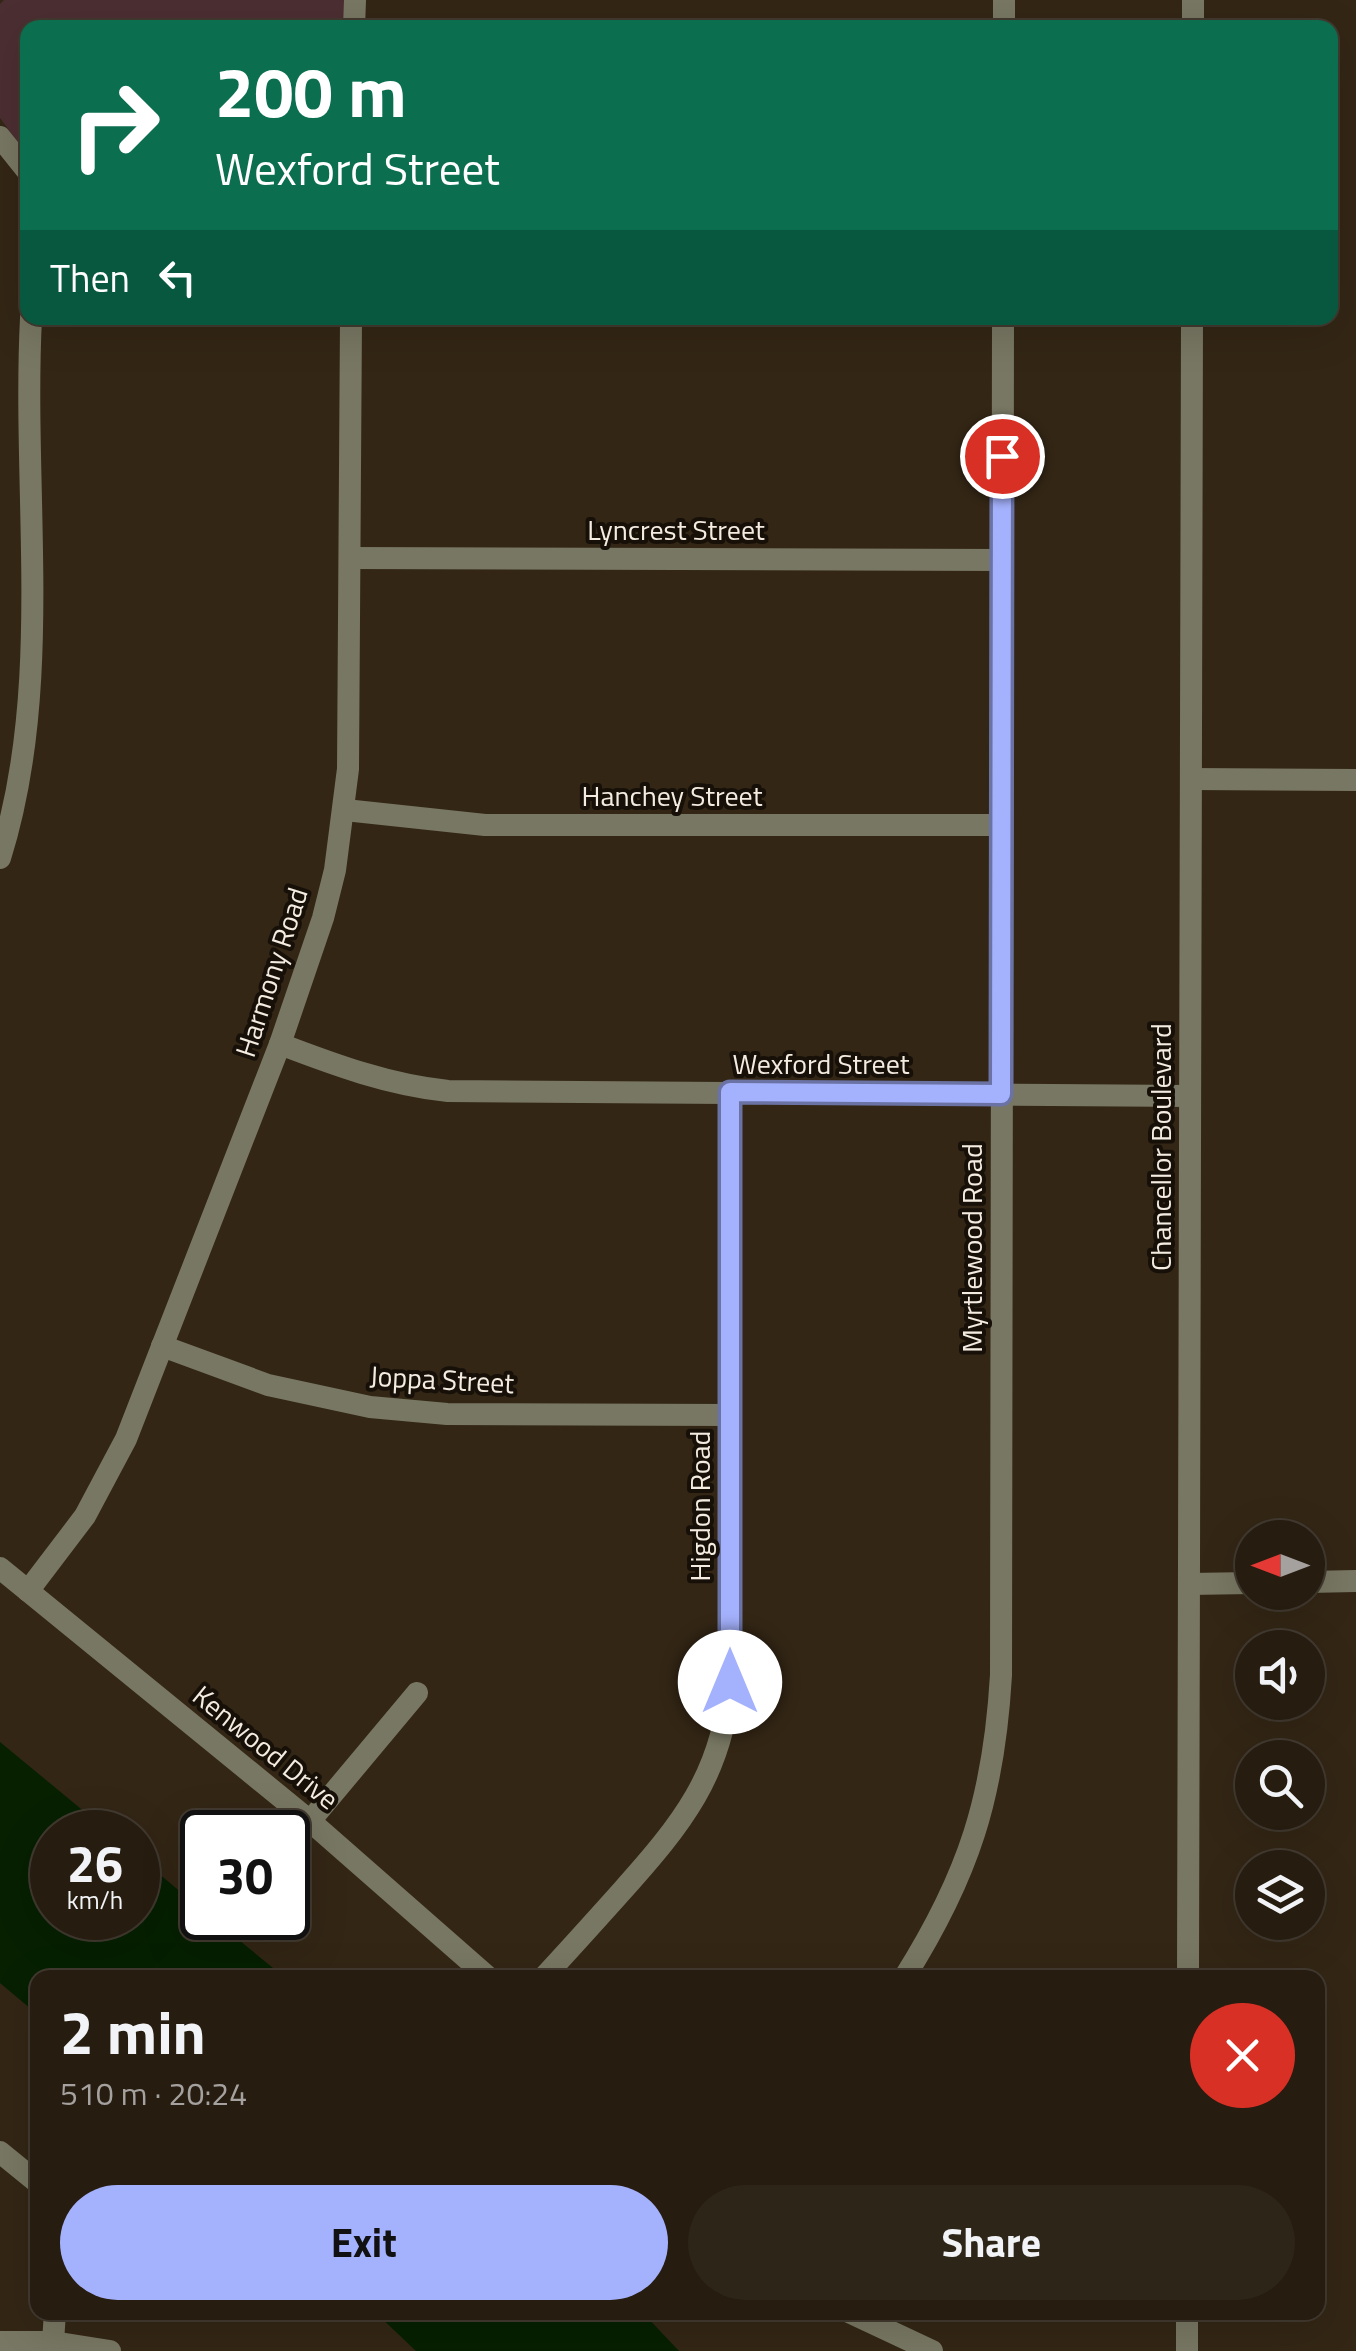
<!DOCTYPE html>
<meta charset="utf-8">
<style>
:root{--surface:#261c10;--page:#2e2519;--text:#f1f3f6;--muted:#a4a19f;--line:#423a30;--accent:#a4b1fc}
body{margin:0;font-family:"Titillium Web",sans-serif;background:var(--page);color:var(--text);height:100vh;display:flex;flex-direction:column;font-size:38px;white-space:nowrap}
*{box-sizing:border-box;margin:0}
p{font-size:32px;color:var(--muted)}
.icon{flex:none;width:55px;height:55px;fill:none;stroke:currentColor;stroke-width:2;stroke-linecap:round;stroke-linejoin:round}
.map{position:relative;flex:1;overflow:hidden}
.sheet{position:absolute;left:30px;top:1970px;width:1295px;height:350px;display:flex;flex-direction:column;background:var(--surface);border-radius:20px;box-shadow:0 10px 40px #0002,0 0 0 2px var(--line)}
.sheet>*{flex:none}
.guide{position:absolute;left:20px;top:20px;width:1318px;height:305px;border-radius:20px;box-shadow:0 10px 40px #0002,0 0 0 2px var(--line);background:#0b6e4f;color:#fff;overflow:hidden}
.needle{width:65px;rotate:270deg}
.controls{position:absolute;left:1235px;top:1520px;display:grid;gap:20px}
.controls a{display:grid;place-items:center;width:90px;height:90px;border-radius:50%;background:var(--surface);box-shadow:0 10px 40px #0002,0 0 0 2px var(--line);font-size:50px}
.speed{position:absolute;left:30px;top:1810px;display:flex;gap:20px;font-size:50px;font-weight:700;text-align:center}
.speed>*{display:grid;place-content:center;width:130px;height:130px;border-radius:50%;background:var(--surface);box-shadow:0 10px 40px #0002,0 0 0 2px var(--line);line-height:1}
.speed small{font-size:25px;font-weight:400}
.speed .limit{border:5px solid #111;border-radius:15px;background:#fff;color:#111}
.pin{position:absolute;display:grid;place-items:center;width:85px;height:85px;color:#fff;margin:-42px;border:5px solid #fff;border-radius:50%;box-shadow:0 2px 10px #0007}
.me{position:absolute;width:110px;margin:-55px;rotate:0deg;stroke-linejoin:round;filter:drop-shadow(0 0 8px #0008)}
.turn{display:flex;align-items:center;gap:35px;height:210px;padding:0 30px;font-size:45px}
.turn .icon{width:130px;height:130px;stroke-width:2.5}
.turn b{display:block;font-size:70px;line-height:85px}
.then{display:flex;align-items:center;height:95px;padding:0 30px;background:#0003;gap:20px;font-size:38px}
.round{display:grid;place-items:center;flex:none;width:105px;height:105px;border-radius:52px;background:var(--page)}
.head{display:flex;align-items:center;justify-content:space-between;height:170px;padding:0 30px}
h1{font-size:60px;font-weight:700;line-height:75px}
.action{display:flex;gap:20px;margin-top:auto;padding:20px 30px}
.action a{flex:1;height:115px;border-radius:60px;background:var(--accent);color:#111;font-size:40px;font-weight:700;line-height:115px;text-align:center}
.action a+a{background:var(--page);color:var(--text)}
.map>svg:first-child{display:block}
.green{fill:#4b2e32}
.water{fill:#062000}
.lines{fill:none;stroke-linecap:round;stroke-linejoin:round}
.minor{stroke:#787763;stroke-width:22}
.route-casing{stroke:#6b73a4;stroke-width:25}
.route{stroke:#a4b1fc;stroke-width:18}
.labels{text-anchor:middle;dominant-baseline:central;stroke-width:8;stroke-linejoin:round;paint-order:stroke}
.street-label{font-size:28px;fill:#f5ece1;stroke:#161009}
</style>
<div class="map">
<svg width="1356" height="2351" viewBox="0 0 1356 2351">
<rect width="100%" height="100%" fill="#332615"/>
<path class="green" d="M4,0H344V27L28,28L27,155L0,118V4Z"/>
<g class="water">
<path d="M0,1742L109,1832H52V1918H138V1856L202,1910V1918H212L284,1977L38,1978L37,2014L0,1983Z"/>
<path d="M376,2313H643L679,2351H416Z"/>
</g>
<g class="lines">
<g class="minor">
<path d="M354,28L355,0"/>
<path d="M1004,28V0"/>
<path d="M1193,28V0"/>
<path d="M0,137L28,172"/>
<path d="M350,558L1002,560"/>
<path d="M1191,779L1356,780"/>
<path d="M345,810L485,825H1000"/>
<path d="M0,858C54,686 22,496 31,318"/>
<path d="M280,1044C335,1065 389,1085 448,1091L1190,1096"/>
<path d="M162,1346L268,1385L370,1407L447,1414L728,1415"/>
<path d="M0,1568L310,1821L489,1978"/>
<path d="M1308,1582L1356,1581"/>
<path d="M1189,1584L1252,1583"/>
<path d="M28,1591L85,1516L126,1439L280,1044L323,918L335,870L348,769L351,318"/>
<path d="M310,1821L417,1693"/>
<path d="M543,1978C570,1949 596,1920 622,1891C681,1825 723,1774 730,1682V1092"/>
<path d="M904,1978C969,1875 994,1796 1001,1675L1003,318"/>
<path d="M1188,1978L1192,318"/>
<path d="M0,2152L38,2183"/>
<path d="M849,2312L932,2351"/>
<path d="M0,2342H53L110,2351"/>
<path d="M53,2342L55,2312"/>
<path d="M1187,2351V2312"/>
</g>
</g>
<g class="lines">
<g class="route-casing">
<path id="route" d="M730,1682V1092L1001,1094L1002,456"/>
</g>
<use href="#route" class="route"/>
</g>
<g class="labels">
<g class="street-label">
<text x="676" y="529">Lyncrest Street</text>
<text x="672" y="795">Hanchey Street</text>
<text transform="translate(271 972) rotate(-72)">Harmony Road</text>
<text x="821" y="1063">Wexford Street</text>
<text transform="translate(1160 1147) rotate(-90)">Chancellor Boulevard</text>
<text transform="translate(971 1248) rotate(-90)">Myrtlewood Road</text>
<text transform="translate(442 1379) rotate(3)">Joppa Street</text>
<text transform="translate(699 1506) rotate(-90)">Higdon Road</text>
<text transform="translate(266 1747) rotate(39)">Kenwood Drive</text>
</g>
</g>
</svg>
<div class="controls">
<a><svg class="needle" viewBox="-14 -14 28 28"><path d="M0-13l5 13h-10z" fill="#e53935"/><path d="M0 13l5-13h-10z" fill="#a4a19f"/></svg></a>
<a><svg class="icon" aria-label="sound" viewBox="0 0 24 24"><path d="M4 9h4l5-4v14l-5-4H4zM17 9q2 3 0 6"/></svg></a>
<a><svg class="icon" aria-label="search" viewBox="0 0 24 24"><circle cx="10" cy="10" r="6"/><path d="M15 15l6 6"/></svg></a>
<a><svg class="icon" aria-label="layers" viewBox="0 0 24 24"><path d="M12 4l9 5-9 5-9-5zM3 14l9 5 9-5"/></svg></a>
</div>
<div class="speed"><div>26<small>km/h</small></div><div class="limit">30</div></div>
<div class="pin" style="left:1002px;top:456px;background:#d93025"><svg class="icon" aria-label="arrive" viewBox="0 0 24 24"><path d="M6 21V4h12l-3 4 3 4H6"/></svg></div>
<svg class="me" style="left:730px;top:1682px" viewBox="-20 -20 40 40"><circle r="19" fill="#fff"/><path d="M0-13L10 11 0 6-10 11z" fill="#a4b1fc"/></svg>
<div class="guide">
<div class="turn"><svg class="icon" aria-label="right" viewBox="0 0 24 24"><path d="M7 20v-9h11M14 6l5 5-5 5"/></svg><div><b>200 m</b>Wexford Street</div></div>
<div class="then">Then<svg class="icon" aria-label="left" viewBox="0 0 24 24"><path d="M17 20v-9H6M10 6l-5 5 5 5"/></svg></div>
</div>
<section class="sheet">
<div class="head"><div><h1>2 min</h1><p>510 m · 20:24</p></div><a class="round" style="background:#d93025;color:#fff"><svg class="icon" aria-label="close" viewBox="0 0 24 24"><path d="M6 6l12 12M18 6L6 18"/></svg></a></div>
<div class="action"><a>Exit</a><a>Share</a></div>
</section>
</div>
